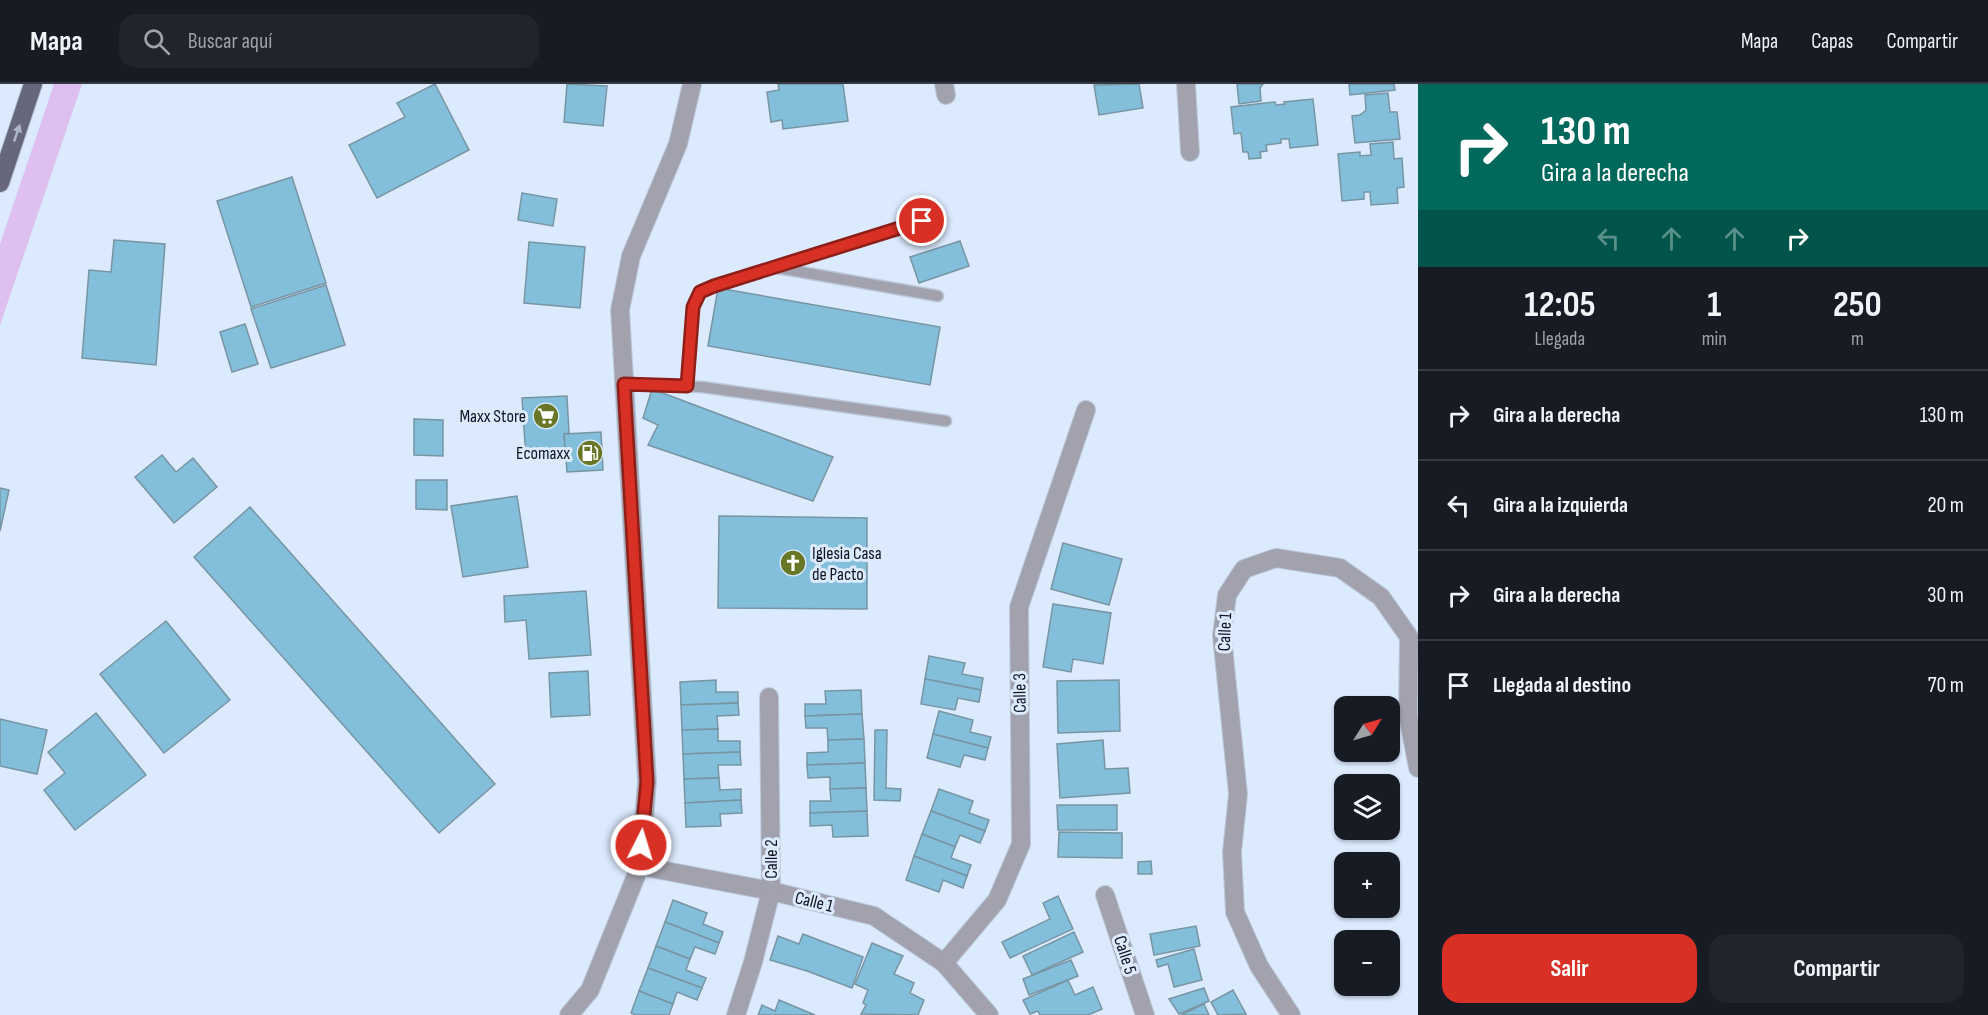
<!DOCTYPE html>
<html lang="es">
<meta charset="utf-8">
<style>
:root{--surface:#171b24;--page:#20242c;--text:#f1f3f6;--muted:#9ea1a6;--line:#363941;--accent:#d93025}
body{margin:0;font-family:"Sofia Sans Condensed",sans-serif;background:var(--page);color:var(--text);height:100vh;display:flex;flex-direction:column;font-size:22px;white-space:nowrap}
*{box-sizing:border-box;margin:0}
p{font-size:20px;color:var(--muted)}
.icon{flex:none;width:33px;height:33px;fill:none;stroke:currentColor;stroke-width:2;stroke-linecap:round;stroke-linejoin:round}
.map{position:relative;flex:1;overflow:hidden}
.panel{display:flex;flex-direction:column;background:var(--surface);width:570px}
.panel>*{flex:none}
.top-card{background:#00695c;color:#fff;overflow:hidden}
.needle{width:39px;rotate:53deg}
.fabs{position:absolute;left:1334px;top:612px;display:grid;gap:12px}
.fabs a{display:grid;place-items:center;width:66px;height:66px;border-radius:12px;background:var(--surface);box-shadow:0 2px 4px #0004;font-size:30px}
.pin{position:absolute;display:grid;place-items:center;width:51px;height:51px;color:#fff;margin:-26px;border:3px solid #fff;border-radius:50%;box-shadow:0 2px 6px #0007}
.me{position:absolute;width:66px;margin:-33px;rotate:5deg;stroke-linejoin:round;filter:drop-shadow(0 0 4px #0008)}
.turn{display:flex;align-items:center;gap:21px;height:126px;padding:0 24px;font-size:27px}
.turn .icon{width:78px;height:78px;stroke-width:2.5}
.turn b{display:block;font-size:42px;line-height:51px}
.lanes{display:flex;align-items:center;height:57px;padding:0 24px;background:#0003;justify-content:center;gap:30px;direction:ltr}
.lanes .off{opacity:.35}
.eta{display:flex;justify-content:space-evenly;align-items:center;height:102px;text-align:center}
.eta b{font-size:36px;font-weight:700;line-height:42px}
.primary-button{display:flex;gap:12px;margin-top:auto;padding:12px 24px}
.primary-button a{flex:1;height:69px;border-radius:18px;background:var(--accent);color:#fff;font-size:24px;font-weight:700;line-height:69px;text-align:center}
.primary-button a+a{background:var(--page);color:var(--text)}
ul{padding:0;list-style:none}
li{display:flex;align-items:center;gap:18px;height:90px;padding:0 24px;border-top:2px solid var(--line)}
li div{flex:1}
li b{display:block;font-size:22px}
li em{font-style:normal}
header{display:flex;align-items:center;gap:36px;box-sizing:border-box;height:84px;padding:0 30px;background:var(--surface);border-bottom:2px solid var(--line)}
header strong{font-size:28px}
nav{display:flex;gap:33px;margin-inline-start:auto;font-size:21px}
.search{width:420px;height:54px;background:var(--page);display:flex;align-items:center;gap:15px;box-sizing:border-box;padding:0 21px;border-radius:18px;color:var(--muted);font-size:22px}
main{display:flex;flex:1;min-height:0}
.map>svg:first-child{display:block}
.green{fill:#ddc0ef}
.building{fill:#83bedb;stroke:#7895a3;stroke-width:1.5}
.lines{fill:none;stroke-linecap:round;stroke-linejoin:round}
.service-casing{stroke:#bbc8da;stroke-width:13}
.minor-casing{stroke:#bbc8da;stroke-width:20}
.tertiary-casing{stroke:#bbc8da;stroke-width:20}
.primary-casing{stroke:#bbc8da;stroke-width:20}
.service{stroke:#a2a2ae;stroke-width:10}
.minor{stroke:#a2a2ae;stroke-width:18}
.tertiary{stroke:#a2a2ae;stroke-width:18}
.primary{stroke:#67677c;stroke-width:18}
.oneway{fill:#adb6ca}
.route-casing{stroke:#8d1f18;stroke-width:15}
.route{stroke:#d93025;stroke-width:10}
.labels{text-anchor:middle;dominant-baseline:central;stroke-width:6;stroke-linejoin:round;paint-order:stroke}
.poi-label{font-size:18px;fill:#0f151d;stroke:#dceafe;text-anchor:end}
.street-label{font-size:18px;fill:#0f151d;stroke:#dceafe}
</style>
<header>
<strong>Mapa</strong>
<div class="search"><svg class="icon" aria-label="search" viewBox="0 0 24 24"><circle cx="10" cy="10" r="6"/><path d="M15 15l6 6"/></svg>Buscar aquí</div>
<nav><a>Mapa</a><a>Capas</a><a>Compartir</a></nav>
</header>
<main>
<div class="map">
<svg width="1418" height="931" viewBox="0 0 1418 931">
<rect width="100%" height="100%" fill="#dceafe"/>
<path class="green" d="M54,0H82L0,241V160Z"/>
<g class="building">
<path d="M435,0L469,66L377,114L349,61L405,33L397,19Z"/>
<path d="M567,0L607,2L603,42L564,38Z"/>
<path d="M778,0H843L848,37L783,45L782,36L771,38L767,8L779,6Z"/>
<path d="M1139,0L1143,24L1099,31L1094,1Z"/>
<path d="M1237,0H1263L1260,4L1261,17L1239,20Z"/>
<path d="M1349,0H1394L1395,6L1350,11Z"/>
<path d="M1388,9L1390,28H1397L1400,55L1355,59L1352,32L1360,31L1366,26L1365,11Z"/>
<path d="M1313,15L1318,61L1290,64L1289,55H1281V59L1266,61L1267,67L1260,68L1261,74L1249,75L1248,68H1243L1241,49L1234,50L1231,23L1275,18L1276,21L1285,20L1284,18Z"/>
<path d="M1393,58L1394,75L1402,74L1404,103L1397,104L1398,119L1371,121L1370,108H1364V115L1342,117L1338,70L1360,68V72L1371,71L1370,60Z"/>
<path d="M292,93L326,199L251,223L217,117Z"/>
<path d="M522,109L557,115L553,142L518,136Z"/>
<path d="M114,156L165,160L156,281L82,274L89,186L111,188Z"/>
<path d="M960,157L969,182L919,199L910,173Z"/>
<path d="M529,158L585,163L580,224L524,219Z"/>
<path d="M326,201L345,261L271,284L251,225Z"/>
<path d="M718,204L940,243L930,301L708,262Z"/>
<path d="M245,240L258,280L232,288L220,248Z"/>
<path d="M652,305L833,373L813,417L648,361L658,341L643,334Z"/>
<path d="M567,312L569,349L564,350L566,372L526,375L522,314Z"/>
<path d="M414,335L443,336V372L414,371Z"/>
<path d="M601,348L603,386L567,388L564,350Z"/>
<path d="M162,371L176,388L193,374L217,403L174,439L135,393Z"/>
<path d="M416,396H447V426L416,425Z"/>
<path d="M0,404L9,406L0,447Z"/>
<path d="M517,412L528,483L463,493L451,422Z"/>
<path d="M250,423L495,700L439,749L194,473Z"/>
<path d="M719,432L867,434V525L718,524Z"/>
<path d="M1063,459L1122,475L1109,521L1051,505Z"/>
<path d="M586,507L591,571L529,575L526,536L505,538L504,512Z"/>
<path d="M1053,520L1111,529L1103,580L1073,575L1071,588L1043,583Z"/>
<path d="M166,537L230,616L164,669L100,590Z"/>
<path d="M929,572L965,579L962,590L983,594L981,606L925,595Z"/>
<path d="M588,587L590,631L551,633L549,589Z"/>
<path d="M925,595L981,606L979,618L958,614L955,626L921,620Z"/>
<path d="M716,596V608H738V619L681,621L680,598Z"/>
<path d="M1119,596L1120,647L1058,649L1057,597Z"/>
<path d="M861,606L862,630L805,632V620H826L825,607Z"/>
<path d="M738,619L739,631L717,632L718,645L682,646L681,621Z"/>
<path d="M939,627L973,636L970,648L991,653L988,664L933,650Z"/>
<path d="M96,629L146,691L75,746L44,706L65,689L48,668Z"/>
<path d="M862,630L864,655L828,656L827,644H806L805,632Z"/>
<path d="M0,635L47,646L37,690L0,682Z"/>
<path d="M718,645V657H740V668L683,670L682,646Z"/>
<path d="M875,646H887L886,704L901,705L900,717L874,716Z"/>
<path d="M933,650L988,664L985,676L964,671L960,683L927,674Z"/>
<path d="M864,655L865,679L807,681V669L828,668V656Z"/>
<path d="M1103,656L1105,685L1128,684L1130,709L1060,714L1057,660Z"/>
<path d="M740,668L741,681H718L719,694L684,695L683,670Z"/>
<path d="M865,679L866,704L830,705V693L808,694L807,681Z"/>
<path d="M719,694L720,706L741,705V716L685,719L684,695Z"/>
<path d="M866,704L867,727L810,729V717H831L830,705Z"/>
<path d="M939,705L973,717L969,729L989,736L985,747L931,727Z"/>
<path d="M741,716L742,729L720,730L721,742L686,743L685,719Z"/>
<path d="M1057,721H1117V746H1058Z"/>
<path d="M867,727L868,752L833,753L832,741L810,742V729Z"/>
<path d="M931,727L985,747L980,759L960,751L955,763L922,750Z"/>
<path d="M1059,748L1122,749V774L1058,773Z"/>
<path d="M922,750L955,763L951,774L971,781L967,792L914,772Z"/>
<path d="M914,772L967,792L963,804L943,796L939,808L906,796Z"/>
<path d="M1151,777L1152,790H1138V778Z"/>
<path d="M1058,812L1073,845L1010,874L1002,858L1050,835L1043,819Z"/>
<path d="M673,816L707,829L703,840L723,848L719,859L665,838Z"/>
<path d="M665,838L719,859L715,870L695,863L690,875L656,862Z"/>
<path d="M1196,842L1200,862L1154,871L1150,850Z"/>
<path d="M1074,848L1083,868L1032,891L1023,872Z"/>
<path d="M803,850L863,873L852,904L807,887L770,876L778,852L799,860Z"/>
<path d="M872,859L903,872L894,890L914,899L910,909L924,916L918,931L861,930L866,921L863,919L868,906L855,900Z"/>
<path d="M656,862L690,875L686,886L706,894L702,904L648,884Z"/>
<path d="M1194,865L1202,896L1174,903L1168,880L1158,883L1156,876Z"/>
<path d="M1071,876L1078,892L1029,911L1023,895Z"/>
<path d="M648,884L702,904L697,916L677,908L673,920L639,907Z"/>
<path d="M1068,896L1075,911L1093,903L1102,925L1088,931H1040L1038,927L1030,930L1023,916Z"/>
<path d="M1204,904L1209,917L1179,930L1169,915Z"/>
<path d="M1233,906L1246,930L1218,931L1211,918Z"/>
<path d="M639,907L673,920L669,931H636L631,929Z"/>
<path d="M779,916L815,931H758L762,921L775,927Z"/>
<path d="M1204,920L1209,931H1181Z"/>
</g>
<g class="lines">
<g class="service-casing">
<g id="service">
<path d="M778,184L938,212"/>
<path d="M624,300L702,303L946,337"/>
<path d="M687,302L693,223L700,208L714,202L922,137"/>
</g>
</g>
<g class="minor-casing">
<g id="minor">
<path d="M944,0L946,11"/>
<path d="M1186,0L1190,68"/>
<path d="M640,782L771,807L874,832L944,879L989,931"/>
<path d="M1105,811L1145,931"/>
<path d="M944,879L997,816L1021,760L1019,523L1086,326"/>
<path d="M736,931L753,878L771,807L769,613"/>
<path d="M1291,931L1259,882L1235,828L1232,768L1238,710L1222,552L1227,511L1244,485L1276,474L1340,484L1381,513L1409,553L1408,631L1418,684"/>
</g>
</g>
<g class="tertiary-casing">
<path id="tertiary" d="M569,931L590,906L640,782L647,698L620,226L631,172L678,60L692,0"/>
</g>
<g class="primary-casing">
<path id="primary" d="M0,99L33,0"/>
</g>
<use href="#service" class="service"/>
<use href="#minor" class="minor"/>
<use href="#tertiary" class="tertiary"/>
<use href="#primary" class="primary"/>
</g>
<defs><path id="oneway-solid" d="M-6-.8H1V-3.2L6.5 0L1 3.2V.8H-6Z" transform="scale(1.5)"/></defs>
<use class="oneway" href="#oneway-solid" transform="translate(17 49) rotate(-71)"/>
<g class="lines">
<g class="route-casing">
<path id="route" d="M641,761L647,698L624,300L687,302L693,223L700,208L714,202L922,137"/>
</g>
<use href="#route" class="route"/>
</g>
<defs>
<g id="supermarket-disc" transform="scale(1.35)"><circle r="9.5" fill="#687725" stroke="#dceafe"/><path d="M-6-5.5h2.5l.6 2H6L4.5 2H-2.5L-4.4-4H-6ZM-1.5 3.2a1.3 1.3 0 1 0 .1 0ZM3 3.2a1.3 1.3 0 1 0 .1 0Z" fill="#fff"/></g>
<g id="fuel-disc" transform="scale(1.35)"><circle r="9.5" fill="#687725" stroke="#dceafe"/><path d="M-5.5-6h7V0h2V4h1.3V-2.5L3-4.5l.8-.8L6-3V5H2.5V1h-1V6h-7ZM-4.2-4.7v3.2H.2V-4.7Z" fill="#fff"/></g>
<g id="church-disc" transform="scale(1.35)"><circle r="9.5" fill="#687725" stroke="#dceafe"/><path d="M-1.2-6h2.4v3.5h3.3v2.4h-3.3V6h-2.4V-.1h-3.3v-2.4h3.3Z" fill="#fff"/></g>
</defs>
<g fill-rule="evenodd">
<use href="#supermarket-disc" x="546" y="332"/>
<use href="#fuel-disc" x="590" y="369"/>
<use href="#church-disc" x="793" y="479"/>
</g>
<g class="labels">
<g class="poi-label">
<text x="526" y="332">Maxx Store</text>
<text x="570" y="369">Ecomaxx</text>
<text x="812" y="469" text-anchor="start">Iglesia Casa<tspan x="812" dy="21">de Pacto</tspan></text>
</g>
<g class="street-label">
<text transform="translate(1225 548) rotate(-88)">Calle 1</text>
<text transform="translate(1020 609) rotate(-91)">Calle 3</text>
<text transform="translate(771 775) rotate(-90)">Calle 2</text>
<text transform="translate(814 818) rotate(14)">Calle 1</text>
<text transform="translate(1125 871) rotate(72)">Calle 5</text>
</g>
</g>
</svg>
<div class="fabs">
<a><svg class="needle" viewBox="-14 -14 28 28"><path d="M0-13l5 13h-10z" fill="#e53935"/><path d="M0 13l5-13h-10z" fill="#9ea1a6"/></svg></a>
<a><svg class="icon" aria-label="layers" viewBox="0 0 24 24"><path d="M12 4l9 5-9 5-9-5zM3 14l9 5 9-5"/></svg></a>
<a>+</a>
<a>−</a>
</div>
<div class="pin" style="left:922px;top:137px;background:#d93025"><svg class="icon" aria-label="arrive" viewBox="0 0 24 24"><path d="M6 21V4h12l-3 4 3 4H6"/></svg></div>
<svg class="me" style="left:641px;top:761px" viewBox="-20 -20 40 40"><circle r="17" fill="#d93025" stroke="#fff" stroke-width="3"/><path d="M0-11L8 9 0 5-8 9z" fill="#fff"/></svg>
</div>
<section class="panel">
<div class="top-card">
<div class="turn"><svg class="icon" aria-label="right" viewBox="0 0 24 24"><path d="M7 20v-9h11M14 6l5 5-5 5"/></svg><div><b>130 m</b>Gira a la derecha</div></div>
<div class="lanes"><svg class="icon off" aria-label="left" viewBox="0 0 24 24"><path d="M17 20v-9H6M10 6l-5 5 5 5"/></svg><svg class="icon off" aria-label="ahead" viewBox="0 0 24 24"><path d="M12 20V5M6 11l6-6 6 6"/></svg><svg class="icon off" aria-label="ahead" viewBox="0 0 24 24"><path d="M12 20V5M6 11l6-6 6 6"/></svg><svg class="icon" aria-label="right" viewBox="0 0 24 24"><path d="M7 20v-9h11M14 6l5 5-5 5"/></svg></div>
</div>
<div class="eta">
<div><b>12:05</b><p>Llegada</p></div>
<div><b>1</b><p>min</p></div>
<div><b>250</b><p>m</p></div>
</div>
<ul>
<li><svg class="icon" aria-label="right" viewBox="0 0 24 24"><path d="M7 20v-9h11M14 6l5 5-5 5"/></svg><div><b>Gira a la derecha</b></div><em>130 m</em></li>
<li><svg class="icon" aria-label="left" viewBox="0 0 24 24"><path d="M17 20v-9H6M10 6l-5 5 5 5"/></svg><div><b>Gira a la izquierda</b></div><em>20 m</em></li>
<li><svg class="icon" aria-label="right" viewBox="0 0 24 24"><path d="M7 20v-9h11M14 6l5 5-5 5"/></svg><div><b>Gira a la derecha</b></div><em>30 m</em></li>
<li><svg class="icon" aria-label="arrive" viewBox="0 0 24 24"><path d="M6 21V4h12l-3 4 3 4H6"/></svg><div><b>Llegada al destino</b></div><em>70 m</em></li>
</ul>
<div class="primary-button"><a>Salir</a><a>Compartir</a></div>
</section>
</main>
